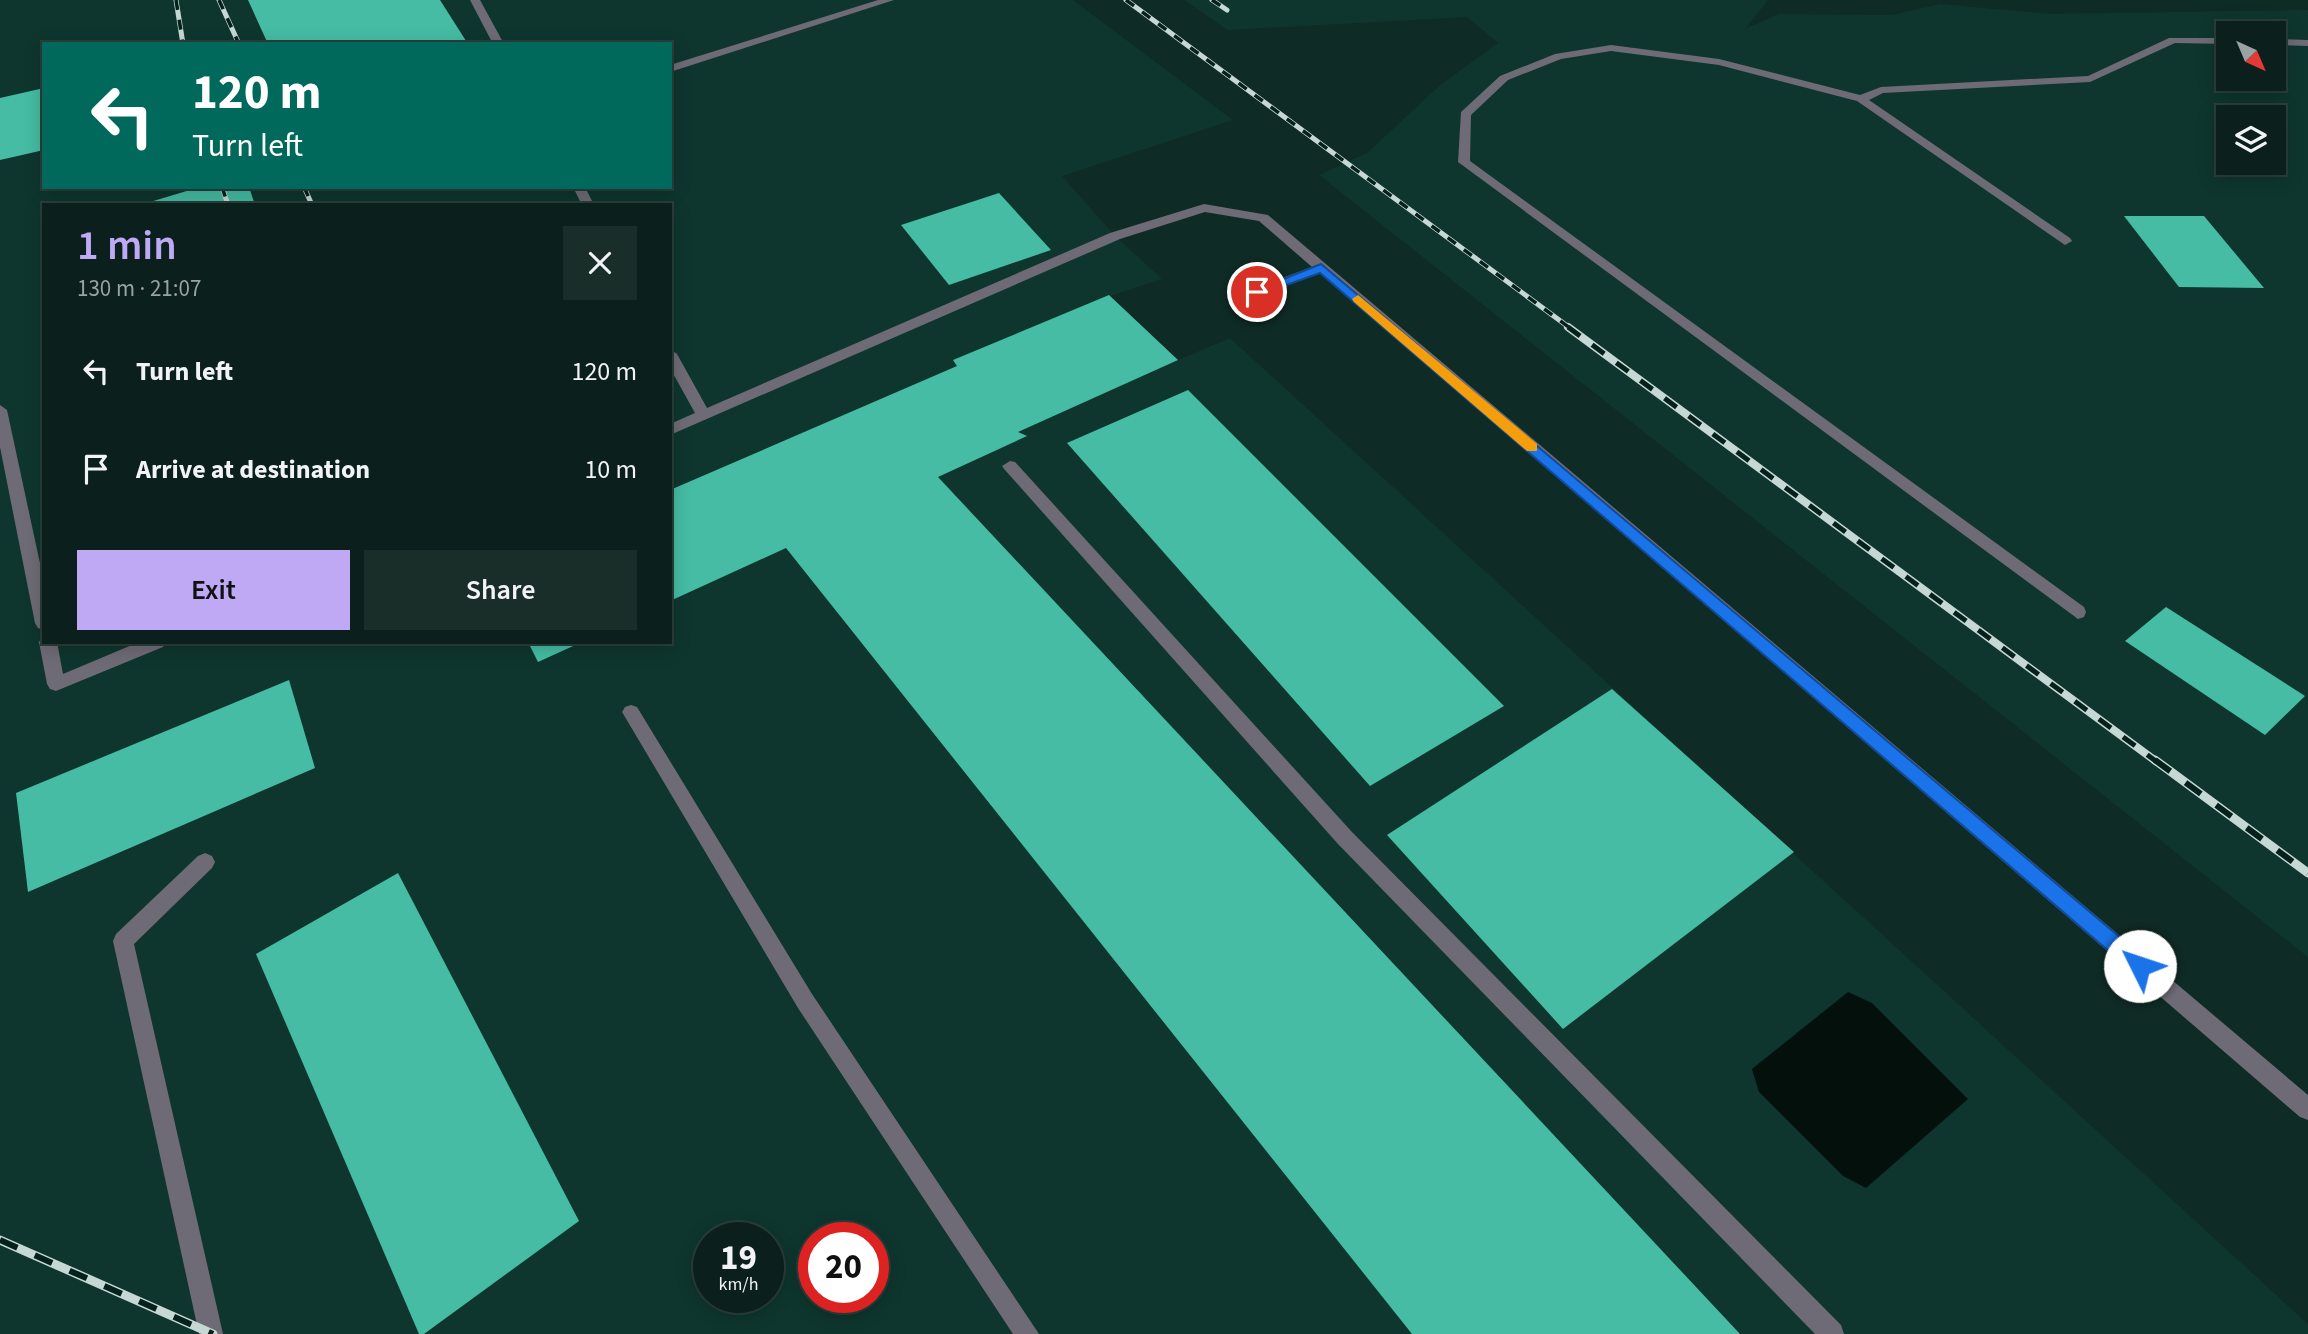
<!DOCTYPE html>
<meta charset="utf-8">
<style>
:root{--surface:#0b201c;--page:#192d29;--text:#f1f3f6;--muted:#9aa3a3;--line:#2b3e3b;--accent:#bfa9f4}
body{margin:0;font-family:"Source Sans 3",sans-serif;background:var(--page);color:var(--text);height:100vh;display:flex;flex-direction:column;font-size:26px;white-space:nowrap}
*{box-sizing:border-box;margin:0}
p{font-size:23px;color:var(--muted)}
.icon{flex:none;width:38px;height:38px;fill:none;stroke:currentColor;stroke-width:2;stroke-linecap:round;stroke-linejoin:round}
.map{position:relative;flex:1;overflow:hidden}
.panel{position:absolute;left:42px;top:203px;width:630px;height:441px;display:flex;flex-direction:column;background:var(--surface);border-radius:0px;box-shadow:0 4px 18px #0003,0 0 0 2px var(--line)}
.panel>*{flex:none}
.top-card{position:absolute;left:42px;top:42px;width:630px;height:147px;border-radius:0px;box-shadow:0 4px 18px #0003,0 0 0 2px var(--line);background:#00695c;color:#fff;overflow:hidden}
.needle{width:46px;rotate:136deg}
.buttons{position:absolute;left:2216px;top:21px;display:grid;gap:14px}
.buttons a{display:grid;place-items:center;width:70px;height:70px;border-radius:0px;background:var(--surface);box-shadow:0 4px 18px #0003,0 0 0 2px var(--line);font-size:35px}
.speed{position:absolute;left:693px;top:1222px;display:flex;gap:14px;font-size:35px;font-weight:700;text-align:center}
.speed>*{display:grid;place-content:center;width:91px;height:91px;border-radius:50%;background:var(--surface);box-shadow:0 4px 18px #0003,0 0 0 2px var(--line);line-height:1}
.speed small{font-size:18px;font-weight:400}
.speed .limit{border:10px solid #d22;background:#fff;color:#111}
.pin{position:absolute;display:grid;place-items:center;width:60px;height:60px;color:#fff;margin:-30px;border:4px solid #fff;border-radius:50%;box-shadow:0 2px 7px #0007}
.me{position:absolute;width:77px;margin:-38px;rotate:311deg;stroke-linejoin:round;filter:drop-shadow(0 0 5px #0008)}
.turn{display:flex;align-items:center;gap:24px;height:147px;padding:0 35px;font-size:32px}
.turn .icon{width:91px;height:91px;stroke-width:2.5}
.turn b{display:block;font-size:49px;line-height:60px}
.round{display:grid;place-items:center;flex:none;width:74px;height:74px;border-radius:0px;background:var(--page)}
.overview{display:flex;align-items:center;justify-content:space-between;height:119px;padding:0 35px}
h1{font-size:42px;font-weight:600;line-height:52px;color:var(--accent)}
.button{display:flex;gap:14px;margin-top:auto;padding:14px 35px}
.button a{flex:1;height:80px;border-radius:0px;background:var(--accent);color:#111;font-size:28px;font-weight:600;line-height:80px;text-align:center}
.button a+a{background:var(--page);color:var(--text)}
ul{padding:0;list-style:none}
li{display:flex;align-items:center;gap:21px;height:98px;padding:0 35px}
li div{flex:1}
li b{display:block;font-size:26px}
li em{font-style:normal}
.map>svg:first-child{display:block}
.built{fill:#0e362e;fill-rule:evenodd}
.water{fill:#03100c}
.building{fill:#45bca3}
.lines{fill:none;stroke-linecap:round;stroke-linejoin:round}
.minor{fill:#6e6b76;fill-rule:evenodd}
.rail-far2-casing{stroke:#c6d8d3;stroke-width:5}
.rail-far1-casing{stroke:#c6d8d3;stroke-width:8}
.rail-casing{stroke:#c6d8d3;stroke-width:9}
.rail-far2{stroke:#05211b;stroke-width:3.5;stroke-dasharray:10;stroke-linecap:butt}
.rail-far1{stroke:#05211b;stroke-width:5;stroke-dasharray:15;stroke-linecap:butt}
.rail{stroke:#05211b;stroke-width:6;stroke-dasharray:19;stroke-linecap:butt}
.route{fill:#1a73e8;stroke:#114b97;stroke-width:2}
.slow{fill:#f59e0b}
</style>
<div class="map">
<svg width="2308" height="1334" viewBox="0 0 2308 1334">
<rect width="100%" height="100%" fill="#0f2b25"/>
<g class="built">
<path d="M0,0H1073L1233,120L1062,176L1115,236L1162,279L1110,296L1178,360L1230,338L2308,1324V1334H0ZM44,44H670V187H44ZM44,205H670V642H44ZM709,1237H768V1297H709ZM814,1237H873V1297H814Z"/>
<path d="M1184,0H1768L1746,28L1779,14L1892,15L1940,4L2049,14L2308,10V957L1319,175L1367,153L1439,86L1498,43L1467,17L1228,30ZM2228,33H2273V79H2228ZM2228,117H2273V163H2228Z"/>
</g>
<path class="water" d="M1848,992L1872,1003L1968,1099L1866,1188L1843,1176L1759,1092L1752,1069Z"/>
<g class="building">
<path d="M248,0H440L468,44H268Z"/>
<path d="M44,88V150L0,160V98Z"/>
<path d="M200,187H249L255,205H140Z"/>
<path d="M999,193L1051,250L949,285L901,225Z"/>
<path d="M2124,216H2204L2264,288L2179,287Z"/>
<path d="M1109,295L1178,360L1018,432L1027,436L938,477L1740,1334H1412L786,548L670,601V490L957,366L953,360Z"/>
<path d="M1188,390L1504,706L1370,786L1067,443Z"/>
<path d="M2166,607L2305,696L2265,735L2125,641Z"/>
<path d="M528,642H582L538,662Z"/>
<path d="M289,680L315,768L28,892L16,793Z"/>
<path d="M1612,689L1794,852L1563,1029L1387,835Z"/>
<path d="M398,873L579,1221L424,1334H419L256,954Z"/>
</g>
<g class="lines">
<g class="minor">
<path d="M470,0H480L504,44H493Z"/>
<path d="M878,0H894L670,72V65Z"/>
<path d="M2169,38H2228V44L2175,43L2090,82L1883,93L1869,100L2070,238L2072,241L2065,245L1857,101L1719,65L1611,51L1561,59L1508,80L1471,115L1470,161L2084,607L2086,612L2084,617L2078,619L1458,162L1461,112L1500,76L1555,54L1611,45L1719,59L1860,95L1881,87L2088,76Z"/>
<path d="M2273,39L2308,40V46L2273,45Z"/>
<path d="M573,187H585L594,205H582Z"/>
<path d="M1204,204L1268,215L2308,1095V1120L2300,1117L1320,273L1241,303H1231V297L1312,267L1259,221L1205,212L1120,239L670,435V424L695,413L670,368V349L677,354L707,408L1110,233Z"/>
<path d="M0,405L7,410L44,582V630L38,628L35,623L0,447Z"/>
<path d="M1010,461L1015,462L1352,832L1841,1325L1844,1334H1815L1338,844L1005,470L1002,466Z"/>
<path d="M42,637L44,642H57L63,674L139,642H165L163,647L56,691L50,689L47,684L39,642Z"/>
<path d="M631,705L637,707L812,994L1039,1334H1013L798,1008L625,717L622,712L625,707Z"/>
<path d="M205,853L212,856L215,862L212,868L134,944L223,1334H199L113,941L116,934L198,856Z"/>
</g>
<g class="rail-far2-casing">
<g id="rail-far2">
<path d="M176,0L183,44"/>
<path d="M219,0L239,44"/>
<path d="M1126,0L1570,328"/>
<path d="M1212,0L1227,10"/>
<path d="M222,187L228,205"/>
<path d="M304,187L312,205"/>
</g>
</g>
<g class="rail-far1-casing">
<path id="rail-far1" d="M1568,327L2157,762"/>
</g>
<g class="rail-casing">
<g id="rail">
<path d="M2155,760L2308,873"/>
<path d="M0,1240L213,1334"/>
</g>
</g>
<use href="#rail-far2" class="rail-far2"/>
<use href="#rail-far1" class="rail-far1"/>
<use href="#rail" class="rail"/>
</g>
<path class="route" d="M1321,264L2147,960L2149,966L2147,972L2140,975L2133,972L1320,273L1261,294L1257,296L1251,292Z"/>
<path class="slow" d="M1358,295L1537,444V451H1527L1354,302L1352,299Z"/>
</svg>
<div class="buttons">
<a><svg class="needle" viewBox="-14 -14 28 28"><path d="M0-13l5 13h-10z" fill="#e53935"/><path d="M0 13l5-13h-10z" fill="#9aa3a3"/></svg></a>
<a><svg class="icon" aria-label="layers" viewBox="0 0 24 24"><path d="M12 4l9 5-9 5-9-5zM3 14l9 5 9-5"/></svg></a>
</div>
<div class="speed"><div>19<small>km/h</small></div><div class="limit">20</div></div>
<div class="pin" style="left:1257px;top:292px;background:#d93025"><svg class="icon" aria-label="arrive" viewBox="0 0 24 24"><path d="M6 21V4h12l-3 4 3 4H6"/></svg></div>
<svg class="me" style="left:2140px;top:966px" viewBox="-20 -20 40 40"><circle r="19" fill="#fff"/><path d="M0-13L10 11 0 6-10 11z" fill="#1a73e8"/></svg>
<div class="top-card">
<div class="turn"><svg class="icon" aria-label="left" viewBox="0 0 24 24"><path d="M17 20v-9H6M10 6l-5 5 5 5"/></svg><div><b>120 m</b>Turn left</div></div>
</div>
<section class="panel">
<div class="overview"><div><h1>1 min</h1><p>130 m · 21:07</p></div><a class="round"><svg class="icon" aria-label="close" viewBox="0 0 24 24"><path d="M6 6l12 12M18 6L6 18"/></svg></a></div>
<ul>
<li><svg class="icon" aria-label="left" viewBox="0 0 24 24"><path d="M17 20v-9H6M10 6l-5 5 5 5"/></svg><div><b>Turn left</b></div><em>120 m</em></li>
<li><svg class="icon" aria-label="arrive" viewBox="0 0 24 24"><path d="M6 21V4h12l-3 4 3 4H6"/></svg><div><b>Arrive at destination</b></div><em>10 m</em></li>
</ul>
<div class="button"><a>Exit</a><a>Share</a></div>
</section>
</div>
